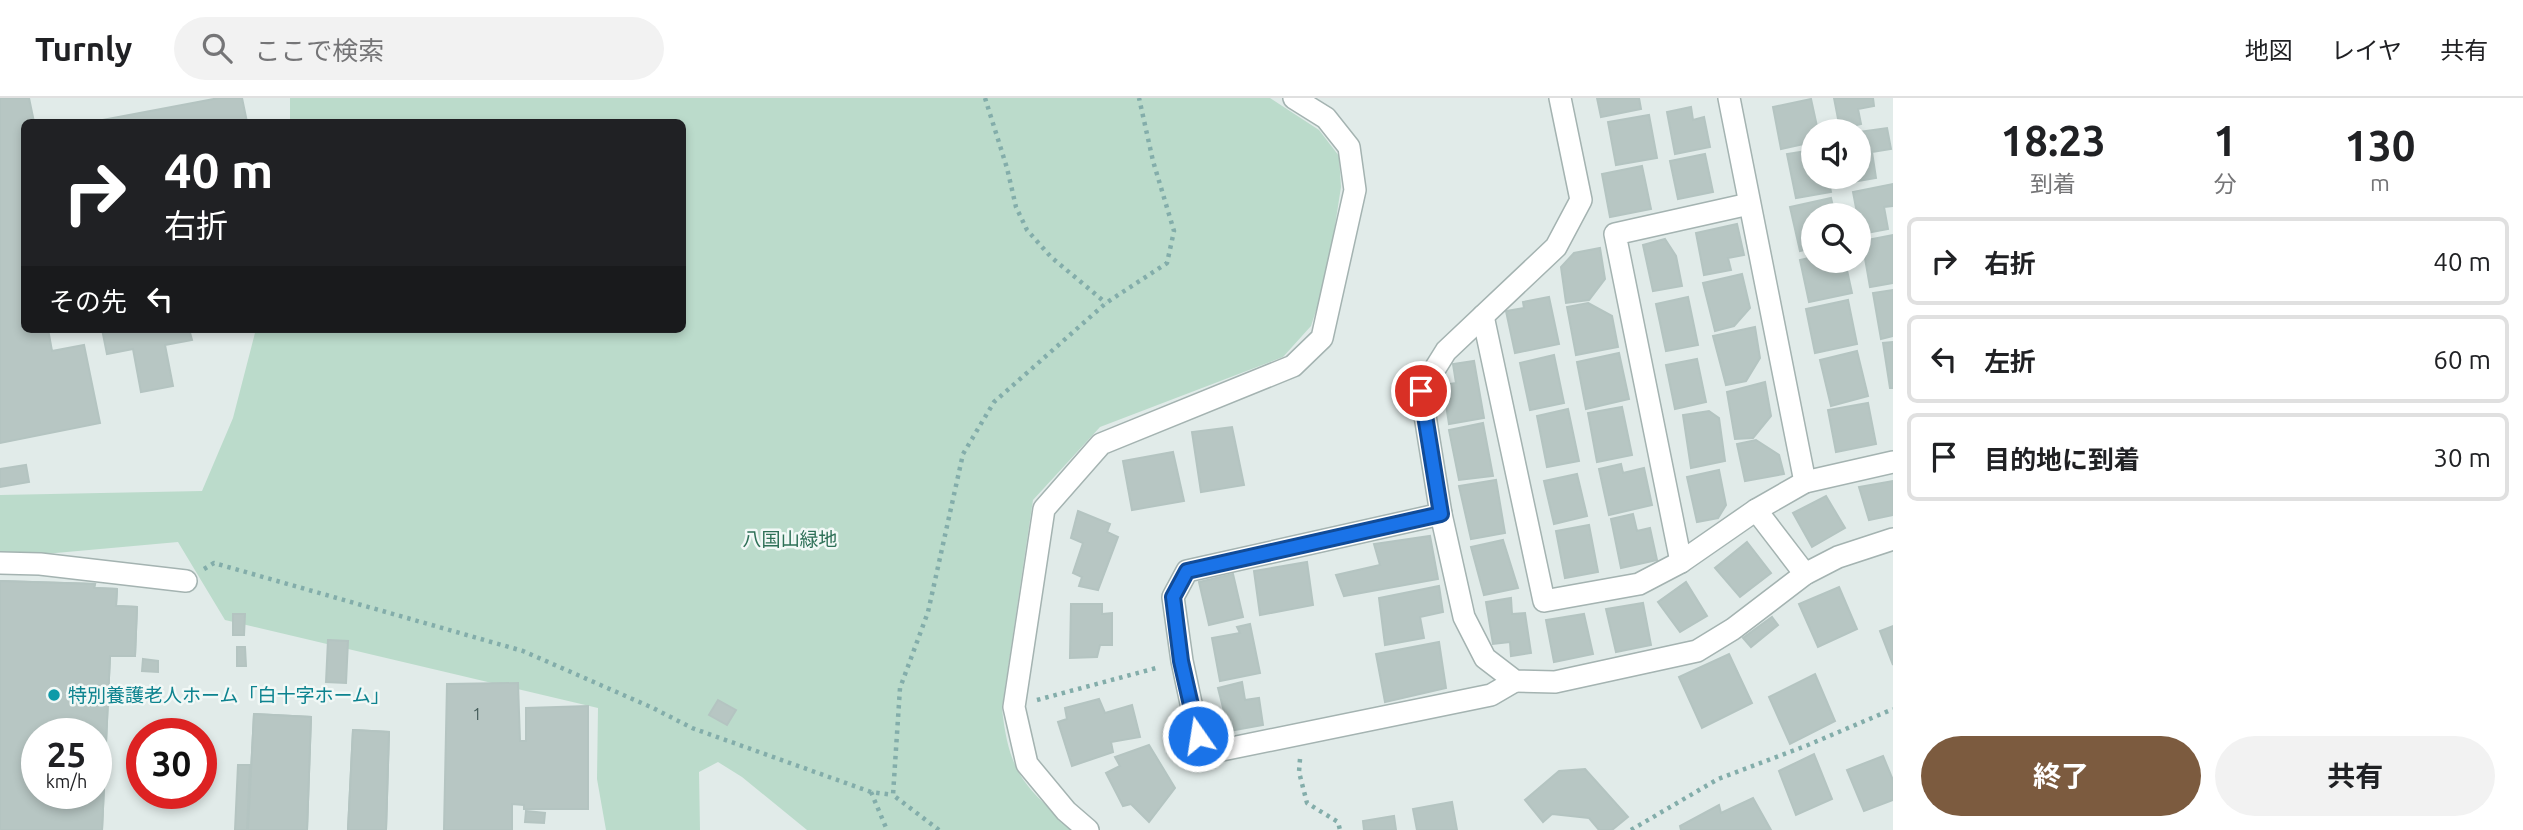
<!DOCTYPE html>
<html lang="ja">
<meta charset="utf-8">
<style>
:root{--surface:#fff;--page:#f2f2f2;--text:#202124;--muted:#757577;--line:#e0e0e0;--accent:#7c5b3f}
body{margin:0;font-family:Ubuntu,"Noto Sans JP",sans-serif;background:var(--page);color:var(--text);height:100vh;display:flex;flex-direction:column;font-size:26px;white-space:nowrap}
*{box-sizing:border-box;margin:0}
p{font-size:23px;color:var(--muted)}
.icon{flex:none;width:38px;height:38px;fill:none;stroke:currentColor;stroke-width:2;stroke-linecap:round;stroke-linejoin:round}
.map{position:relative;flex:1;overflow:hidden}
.drawer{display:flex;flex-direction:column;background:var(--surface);width:630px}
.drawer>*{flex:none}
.banner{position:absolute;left:21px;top:21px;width:665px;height:214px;border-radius:10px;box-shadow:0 4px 10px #0003;background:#202124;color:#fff;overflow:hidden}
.controls{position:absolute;left:1801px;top:21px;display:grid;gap:14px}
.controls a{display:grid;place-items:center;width:70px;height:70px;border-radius:50%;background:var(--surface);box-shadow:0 4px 10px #0003;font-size:35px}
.speed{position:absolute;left:21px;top:620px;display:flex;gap:14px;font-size:35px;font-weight:700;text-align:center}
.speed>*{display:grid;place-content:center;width:91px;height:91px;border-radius:50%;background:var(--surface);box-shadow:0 4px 10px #0003;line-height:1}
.speed small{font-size:18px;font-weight:400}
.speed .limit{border:10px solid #d22;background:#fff;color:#111}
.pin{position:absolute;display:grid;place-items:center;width:60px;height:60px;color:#fff;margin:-30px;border:4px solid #fff;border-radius:50%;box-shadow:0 2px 7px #0007}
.me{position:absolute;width:77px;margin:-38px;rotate:347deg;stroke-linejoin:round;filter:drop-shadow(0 0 5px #0008)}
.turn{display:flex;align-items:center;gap:24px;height:147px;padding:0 28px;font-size:32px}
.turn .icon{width:91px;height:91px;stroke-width:2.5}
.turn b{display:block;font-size:49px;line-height:60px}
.then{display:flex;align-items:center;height:66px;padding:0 28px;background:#0003;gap:14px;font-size:26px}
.eta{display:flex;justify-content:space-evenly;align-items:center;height:119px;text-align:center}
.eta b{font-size:42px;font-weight:700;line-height:49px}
.button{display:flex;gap:14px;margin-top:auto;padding:14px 28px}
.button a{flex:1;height:80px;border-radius:42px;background:var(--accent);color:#fff;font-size:28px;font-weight:700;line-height:80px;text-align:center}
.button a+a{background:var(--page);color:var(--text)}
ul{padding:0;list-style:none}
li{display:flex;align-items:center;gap:21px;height:88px;margin:0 14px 10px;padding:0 14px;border:4px solid var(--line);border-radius:10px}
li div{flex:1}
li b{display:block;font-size:26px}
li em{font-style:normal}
header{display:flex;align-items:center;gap:42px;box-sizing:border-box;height:98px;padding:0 35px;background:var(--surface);border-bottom:2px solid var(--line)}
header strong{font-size:33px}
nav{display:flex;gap:38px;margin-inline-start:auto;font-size:24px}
.search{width:490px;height:63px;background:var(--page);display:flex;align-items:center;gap:18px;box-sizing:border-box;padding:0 24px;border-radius:38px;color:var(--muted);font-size:26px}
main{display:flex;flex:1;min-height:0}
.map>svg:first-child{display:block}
.green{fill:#bbdbcb}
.building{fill:#b7c6c3;stroke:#b4c4c1;stroke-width:2;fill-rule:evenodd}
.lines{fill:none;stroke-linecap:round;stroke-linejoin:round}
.minor-casing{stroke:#a4b3b1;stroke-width:24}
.path{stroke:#83adaa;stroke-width:4.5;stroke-dasharray:3.5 5;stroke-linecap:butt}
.minor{stroke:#fff;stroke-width:21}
.route-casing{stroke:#114b97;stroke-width:18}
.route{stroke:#1a73e8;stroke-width:12}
.culture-dot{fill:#0f9aa8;stroke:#f1f8f6;stroke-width:2.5}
.labels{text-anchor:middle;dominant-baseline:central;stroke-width:5;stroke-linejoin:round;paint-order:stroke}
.number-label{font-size:16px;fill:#475e5c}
.park-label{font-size:19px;fill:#2e7057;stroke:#f1f8f6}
.culture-label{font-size:19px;fill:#0d838f;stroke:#f1f8f6;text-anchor:start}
</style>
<header>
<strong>Turnly</strong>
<div class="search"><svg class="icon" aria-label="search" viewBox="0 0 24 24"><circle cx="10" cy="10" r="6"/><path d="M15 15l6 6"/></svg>ここで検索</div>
<nav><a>地図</a><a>レイヤ</a><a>共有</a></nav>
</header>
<main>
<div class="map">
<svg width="1893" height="732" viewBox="0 0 1893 732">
<rect width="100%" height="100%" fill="#e1ebe9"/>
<path class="green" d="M290,0H1270L1319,32L1339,58L1341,89L1327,179L1311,228L1283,259L1100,329L1033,402L1002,610C1009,677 1025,689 1074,732H807L742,679L718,664L699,674L700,732H606L597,681L598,610L225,522L178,444L0,460V397L202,393L233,320L256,231H682V24H290Z"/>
<g class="building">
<path d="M0,0H29L34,24H24V231H48L52,253L84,247L100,325L0,345Z"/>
<path d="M219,0H242L247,24H92Z"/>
<path d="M1597,0H1639L1641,11L1601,19Z"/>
<path d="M1834,0H1873L1874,8L1858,11L1861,26L1840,31Z"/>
<path d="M1811,1L1818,33H1813V44L1781,51L1773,9Z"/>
<path d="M1691,9L1693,22L1704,19L1710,49L1675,56L1667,14Z"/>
<path d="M1649,17L1657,60L1616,67L1608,24Z"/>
<path d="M1887,30L1891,51L1872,54L1876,80L1846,85L1845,79H1858V34Z"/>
<path d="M1813,52V79H1828L1831,94L1796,100L1787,56Z"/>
<path d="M1705,56L1713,94L1678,101L1670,63Z"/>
<path d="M1642,68L1651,111L1610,119L1602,76Z"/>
<path d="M1893,86V108L1884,109L1888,131L1861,136L1853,94Z"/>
<path d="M1831,100L1835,117H1813V150L1800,153L1790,109Z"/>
<path d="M1737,126L1744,157L1728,160L1731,172L1704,177L1696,135Z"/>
<path d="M1893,137V185L1870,189L1862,143Z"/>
<path d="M1665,141L1676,158L1682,188L1653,193L1643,147Z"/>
<path d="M1600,150L1605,181L1589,202L1566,205L1561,169L1574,155Z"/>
<path d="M1813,159V163H1845L1852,195L1809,204L1800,162Z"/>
<path d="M1742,176L1750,210L1734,228L1715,233L1703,185Z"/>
<path d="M1893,192V238L1881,241L1873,195Z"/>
<path d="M1549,199L1559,246L1515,255L1506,213L1524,210L1523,204Z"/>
<path d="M1688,199L1698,247L1666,253L1656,206Z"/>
<path d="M1848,202L1857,246L1815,255L1806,211Z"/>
<path d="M1588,205L1612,218L1618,249L1576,257L1567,209Z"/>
<path d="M1755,229L1760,260L1746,283L1726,287L1713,238Z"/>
<path d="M102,231H189L192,242L165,247L173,288L141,294L133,251L107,256Z"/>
<path d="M1893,244V290H1890L1883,245Z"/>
<path d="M1857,253L1868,298L1831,308L1820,262Z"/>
<path d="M1619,255L1629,301L1586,311L1577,264Z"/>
<path d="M1554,257L1564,305L1530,312L1520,265Z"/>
<path d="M1697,261L1706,304L1675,311L1666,267Z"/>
<path d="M1474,263L1484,320L1449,326L1443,287L1456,285L1453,266Z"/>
<path d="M1765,284L1771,318L1753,340L1735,341L1727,294Z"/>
<path d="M1868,305L1876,346L1836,354L1828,312Z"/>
<path d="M1622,309L1632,357L1597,364L1588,315Z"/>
<path d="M1568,311L1579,363L1547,369L1537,318Z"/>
<path d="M1709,313L1719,320L1725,363L1691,370L1683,317Z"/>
<path d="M1483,325L1493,378L1459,382L1449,332Z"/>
<path d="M1232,329L1244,387L1201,394L1192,334Z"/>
<path d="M1756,342L1779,357L1784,376L1745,383L1737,346Z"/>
<path d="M1173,354L1184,403L1132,412L1123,363Z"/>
<path d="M1621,366L1623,375L1644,370L1652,407L1609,417L1599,371Z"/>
<path d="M26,367L29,384L0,389V371Z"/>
<path d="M1719,372L1726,407L1718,420L1697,424L1687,379Z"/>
<path d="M1577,376L1587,418L1554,426L1544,383Z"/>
<path d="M1496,382L1505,435L1471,441L1459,388Z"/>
<path d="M1893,383V417L1869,422L1859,389Z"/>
<path d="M1826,398L1845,430L1812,449L1793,415Z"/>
<path d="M1078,413L1110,426L1107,434L1118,439L1098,492L1079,488L1082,479L1073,475L1083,445L1071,440Z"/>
<path d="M1633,416L1637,433L1650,430L1657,462L1621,470L1611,421Z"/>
<path d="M1589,427L1598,474L1565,480L1556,433Z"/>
<path d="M1430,438L1438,481L1344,498L1336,477L1380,467L1374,446Z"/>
<path d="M1503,442L1518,490L1484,497L1471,449Z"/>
<path d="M1747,444L1771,475L1740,499L1715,470Z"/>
<path d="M1307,464L1313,507L1260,517L1254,473Z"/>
<path d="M1233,476L1243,519L1209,527L1199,484Z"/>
<path d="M0,483L95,486L94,490L117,491L116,508L137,509L135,558H110L102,732H0ZM37,635H96V695H37Z"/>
<path d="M0,483L95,486L94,490L117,491L116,508L137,509L135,558H110L102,732H0ZM37,635H96V695H37Z"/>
<path d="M1686,484L1707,518L1680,534L1658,504Z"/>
<path d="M1439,488L1443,514L1420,519L1424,540L1385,547L1379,500Z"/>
<path d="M1839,489L1857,531L1818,549L1799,506Z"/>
<path d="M1511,500L1512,516L1525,515L1531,555L1511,558L1510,544L1493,546L1486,504Z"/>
<path d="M1643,505L1651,547L1616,554L1606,511Z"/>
<path d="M1071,506H1102V516L1112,515V547H1100L1097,559L1070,560Z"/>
<path d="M233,516H245L244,537H233Z"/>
<path d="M1584,516L1593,556L1554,564L1546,522Z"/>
<path d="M1772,519L1778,527L1751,549L1743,540Z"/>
<path d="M1250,526L1260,575L1220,583L1212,540L1240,535L1237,529Z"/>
<path d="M1893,528V567L1880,533Z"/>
<path d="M328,542L348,543L346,585L326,584Z"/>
<path d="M1439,544L1446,590L1385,604L1376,556Z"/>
<path d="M237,549H245L246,568H237Z"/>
<path d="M1729,556L1752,605L1702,630L1679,579Z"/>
<path d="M143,561L158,563V574L142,573Z"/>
<path d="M1815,576L1835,623L1790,646L1769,599Z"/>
<path d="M1242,584L1245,602L1259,600L1263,627L1229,633L1218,590Z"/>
<path d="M518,585L520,643H526V610L588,608V711H524V707L512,706V732H444L447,586Z"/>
<path d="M1099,601L1105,615L1132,607L1140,639L1111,644L1113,654L1072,668L1058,624L1067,621L1065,610Z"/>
<path d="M718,602L736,612L727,627L709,617Z"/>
<path d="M254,616L311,619L307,732H248Z"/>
<path d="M254,616L311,619L307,732H248Z"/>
<path d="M353,632L389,634L386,732H348Z"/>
<path d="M353,632L389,634L386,732H348Z"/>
<path d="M1149,647L1175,690L1149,724L1131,706L1123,708L1106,675L1120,668L1115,659Z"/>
<path d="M1814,656L1832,701L1796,717L1779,673Z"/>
<path d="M1883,658L1893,682V702L1864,713L1847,672Z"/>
<path d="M238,667H250L247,732H235Z"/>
<path d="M1585,671L1628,719L1612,732H1599L1589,720L1552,716L1543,724L1525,702L1559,673Z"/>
<path d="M1753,700L1771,732H1681L1680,728L1719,707L1721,715Z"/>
<path d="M1452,704L1457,732H1417L1413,711Z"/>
<path d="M526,713L545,715L544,725L525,724Z"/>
<path d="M1394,718L1396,732H1364L1363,723Z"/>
</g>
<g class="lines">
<g class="minor-casing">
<g id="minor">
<path d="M1560,0L1581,102L1556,149L1446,253L1421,293L1441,416L1464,519L1485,560L1515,583L1555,584L1697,553L1733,531L1805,476L1838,459L1893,441"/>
<path d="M1729,0L1805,384"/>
<path d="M1483,218L1544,503L1639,486L1681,464L1756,412L1805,384L1893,364"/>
<path d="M1756,412L1805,476"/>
<path d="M1441,416L1187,473L1173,499L1182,563L1198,638L1222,652L1491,597L1515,583"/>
<path d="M1681,464L1615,136L1749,106"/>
<path d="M0,465L40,466L186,483"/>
<path d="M1088,732L1066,713L1027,666L1014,609L1044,411L1101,346L1293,268L1322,240L1355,92L1349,49L1326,20L1294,0"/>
</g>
</g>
<g class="path">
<path d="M985,0L1007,70L1016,109L1027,132L1051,159L1106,205"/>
<path d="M204,471L214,465L523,553L653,610L692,630L871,694L893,697"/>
<path d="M1037,602L1160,569"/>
<path d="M1300,661L1299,674L1307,705L1338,724L1340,732"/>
<path d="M871,694L887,732"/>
<path d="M939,732L893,697L900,590L928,514L963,356L994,304L1106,205L1167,165L1174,133L1153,63L1139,0"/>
<path d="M1631,732L1718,681L1808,647L1893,611"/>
</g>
<use href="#minor" class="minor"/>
</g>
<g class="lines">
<g class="route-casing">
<path id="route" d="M1198,638L1181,563L1173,499L1187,473L1441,416L1421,293"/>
</g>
<use href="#route" class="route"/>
</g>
<circle class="culture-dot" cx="54" cy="597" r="7"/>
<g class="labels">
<g class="number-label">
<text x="477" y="616">1</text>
</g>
<g class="park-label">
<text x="790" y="441">八国山緑地</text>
</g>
<g class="culture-label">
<text x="68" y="597">特別養護老人ホーム「白十字ホーム」</text>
</g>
</g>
</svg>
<div class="controls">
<a><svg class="icon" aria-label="sound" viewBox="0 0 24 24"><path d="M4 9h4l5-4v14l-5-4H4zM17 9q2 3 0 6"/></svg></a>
<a><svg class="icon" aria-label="search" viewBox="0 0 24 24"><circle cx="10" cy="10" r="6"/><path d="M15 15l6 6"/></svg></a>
</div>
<div class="speed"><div>25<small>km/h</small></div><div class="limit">30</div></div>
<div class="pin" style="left:1421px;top:293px;background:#d93025"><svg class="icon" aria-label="arrive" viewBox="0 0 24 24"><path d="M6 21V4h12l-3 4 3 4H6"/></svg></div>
<svg class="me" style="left:1198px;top:638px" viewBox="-20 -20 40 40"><circle r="17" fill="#1a73e8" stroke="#fff" stroke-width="3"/><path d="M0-11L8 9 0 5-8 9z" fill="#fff"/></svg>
<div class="banner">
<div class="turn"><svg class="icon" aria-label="right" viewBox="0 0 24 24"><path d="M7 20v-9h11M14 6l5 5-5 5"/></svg><div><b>40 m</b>右折</div></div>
<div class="then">その先<svg class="icon" aria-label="left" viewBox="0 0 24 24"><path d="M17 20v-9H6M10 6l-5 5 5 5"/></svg></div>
</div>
</div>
<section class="drawer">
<div class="eta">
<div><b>18:23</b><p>到着</p></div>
<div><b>1</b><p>分</p></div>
<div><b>130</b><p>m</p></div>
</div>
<ul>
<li><svg class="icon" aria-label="right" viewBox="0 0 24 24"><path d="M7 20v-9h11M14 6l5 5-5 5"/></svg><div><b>右折</b></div><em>40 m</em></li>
<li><svg class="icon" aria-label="left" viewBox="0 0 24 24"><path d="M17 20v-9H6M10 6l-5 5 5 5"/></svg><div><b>左折</b></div><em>60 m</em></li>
<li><svg class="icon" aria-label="arrive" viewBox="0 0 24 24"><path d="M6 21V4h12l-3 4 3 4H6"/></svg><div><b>目的地に到着</b></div><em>30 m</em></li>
</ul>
<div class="button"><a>終了</a><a>共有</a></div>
</section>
</main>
